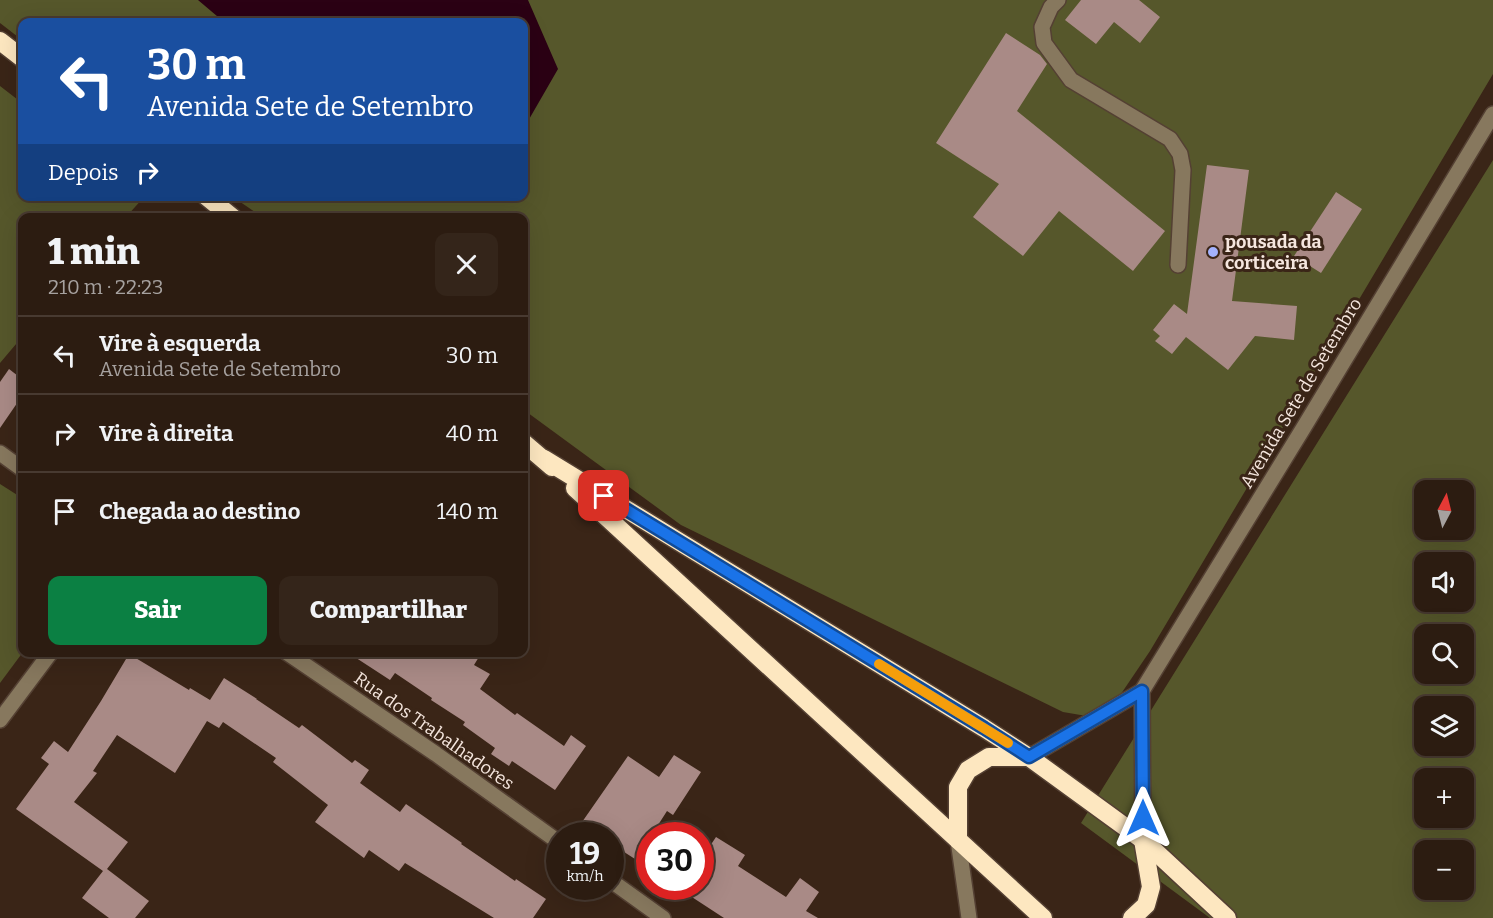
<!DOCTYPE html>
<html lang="pt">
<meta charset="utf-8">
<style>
:root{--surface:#2c1c11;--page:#34251a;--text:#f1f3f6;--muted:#a6a19f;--line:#483a31;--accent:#0b8043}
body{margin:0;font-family:Bitter,serif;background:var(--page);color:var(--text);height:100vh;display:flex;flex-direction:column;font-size:22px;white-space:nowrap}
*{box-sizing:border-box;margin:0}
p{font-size:20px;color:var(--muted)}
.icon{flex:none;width:33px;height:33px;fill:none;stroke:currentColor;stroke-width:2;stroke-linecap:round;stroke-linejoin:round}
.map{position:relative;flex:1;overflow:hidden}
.details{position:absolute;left:18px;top:213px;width:510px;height:444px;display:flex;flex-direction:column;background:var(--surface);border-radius:12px;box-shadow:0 6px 24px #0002,0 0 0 2px var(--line)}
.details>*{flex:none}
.top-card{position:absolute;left:18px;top:18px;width:510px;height:183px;border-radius:12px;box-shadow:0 6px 24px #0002,0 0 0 2px var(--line);background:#1a4fa0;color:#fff;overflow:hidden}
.needle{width:39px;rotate:7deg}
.controls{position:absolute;left:1414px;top:480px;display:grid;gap:12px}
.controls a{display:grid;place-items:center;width:60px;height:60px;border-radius:12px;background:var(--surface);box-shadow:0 6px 24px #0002,0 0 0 2px var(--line);font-size:30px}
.speed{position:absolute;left:546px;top:822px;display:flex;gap:12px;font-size:30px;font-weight:700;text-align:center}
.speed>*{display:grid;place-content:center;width:78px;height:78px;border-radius:50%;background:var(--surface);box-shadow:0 6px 24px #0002,0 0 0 2px var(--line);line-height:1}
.speed small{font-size:15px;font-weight:400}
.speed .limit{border:9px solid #d22;background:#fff;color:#111}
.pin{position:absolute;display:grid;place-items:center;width:51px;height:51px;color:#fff;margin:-26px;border-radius:12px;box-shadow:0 3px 9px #0006}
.me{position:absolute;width:66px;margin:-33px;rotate:0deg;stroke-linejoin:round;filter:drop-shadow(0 0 4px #0008)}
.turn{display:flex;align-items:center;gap:21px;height:126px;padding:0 30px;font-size:27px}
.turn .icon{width:78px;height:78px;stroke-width:2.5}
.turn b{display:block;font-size:42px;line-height:51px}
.then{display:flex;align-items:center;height:57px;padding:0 30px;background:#0003;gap:12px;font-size:22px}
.round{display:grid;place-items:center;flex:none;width:63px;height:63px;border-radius:12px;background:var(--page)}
.overview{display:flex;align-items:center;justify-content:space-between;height:102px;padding:0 30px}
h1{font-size:36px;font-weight:800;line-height:45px}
.action{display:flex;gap:12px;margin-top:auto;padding:12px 30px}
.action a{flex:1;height:69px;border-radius:12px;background:var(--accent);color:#fff;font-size:24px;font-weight:800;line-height:69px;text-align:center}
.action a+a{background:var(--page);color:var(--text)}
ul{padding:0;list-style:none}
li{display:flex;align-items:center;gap:18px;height:78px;padding:0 30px;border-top:2px solid var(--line)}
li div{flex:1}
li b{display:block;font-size:22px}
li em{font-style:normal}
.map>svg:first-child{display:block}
.green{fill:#56572b;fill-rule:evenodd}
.water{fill:#2b0114}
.building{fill:#a98a86}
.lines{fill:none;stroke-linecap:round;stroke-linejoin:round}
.minor-casing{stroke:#544033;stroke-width:18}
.highway-casing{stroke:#544033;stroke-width:21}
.minor{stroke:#87785e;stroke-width:15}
.highway{stroke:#fde7c0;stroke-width:18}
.route-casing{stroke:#114b97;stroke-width:15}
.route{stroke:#1a73e8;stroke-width:10}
.slow{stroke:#f59e0b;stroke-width:10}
.poi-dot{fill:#a3b2fd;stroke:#3a2517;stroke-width:2}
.labels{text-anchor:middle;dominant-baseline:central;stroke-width:6;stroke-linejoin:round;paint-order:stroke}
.poi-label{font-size:18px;font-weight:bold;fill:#f5e6de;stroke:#3a2517;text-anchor:start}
.street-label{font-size:18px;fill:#f5e6de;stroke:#3a2517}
</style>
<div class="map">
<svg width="1493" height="918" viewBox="0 0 1493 918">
<rect width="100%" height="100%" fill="#3a2517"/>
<g class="green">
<path d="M0,0H1493V74L1150,651L1104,719L1063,712L681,525L524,410V218L262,217L233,197L524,196V22H22V40L0,23Z"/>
<path d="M0,86L22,103V196L144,197L126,217L22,218V337L0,363Z"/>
<path d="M1493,160V918H1210L1081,823ZM1425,490H1464V530H1425ZM1425,562H1464V602H1425ZM1425,634H1464V674H1425ZM1425,706H1464V746H1425ZM1425,778H1464V818H1425ZM1425,850H1464V890H1425Z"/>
<path d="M0,484L22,498L23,652L0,683Z"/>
</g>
<path class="water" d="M198,0H528L558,69L524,128V22H224Z"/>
<g class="building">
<path d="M1081,0H1139L1160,17L1140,43L1114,22L1096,44L1065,20Z"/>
<path d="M1006,33L1040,55L1047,64L1017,111L1165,231L1133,271L1059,211L1023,256L973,217L999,184L936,143Z"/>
<path d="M1207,165L1249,170L1232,301L1297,306L1294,340L1255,336L1228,370L1186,337L1172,354L1155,341L1160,336L1153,330L1174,304L1187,314Z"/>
<path d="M1336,192L1362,209L1321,273L1294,256Z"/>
<path d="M9,369L22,379V396L0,428V382Z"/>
<path d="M347,652H482L474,665L490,674L480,689L515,715L517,713L564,746L571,735L586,746L555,790L512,761L509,766L491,754L495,748L463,725L465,722L431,700L432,698L395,673L390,680Z"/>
<path d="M129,654L189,690L190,688L210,700L224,678L257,699H256L299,728L302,725L352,763L355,760L369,770L360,783L400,812L406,804L462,843L461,844L515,881L516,879L546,899L533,918H494L405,863L399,871L369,850L364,858L315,822L328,805L273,762L276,758L223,722L219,728L207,721L175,773L117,735L93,771L97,773L74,802L128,842L107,869L149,901L135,918H109L82,898L103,871L16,809L49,764L41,758L54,741L68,752L101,701Z"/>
<path d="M674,755L701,772L673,815L667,811L651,836H650V838L635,859L610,843V836H596L580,825L628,756L659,777Z"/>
<path d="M716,837L745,855L738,866L786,897L800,878L819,892L806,911L818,918H724L675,886H700V861Z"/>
</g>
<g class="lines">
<g class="minor-casing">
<g id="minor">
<path d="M1058,0L1051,7L1042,27L1044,43L1071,80L1170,139L1180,154L1183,170L1178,265"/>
<path d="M0,453L22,469"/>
<path d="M286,652L436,754L560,843"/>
<path d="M1142,691L1143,840"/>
<path d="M0,720L51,652"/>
<path d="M1029,757L1142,691L1304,427L1493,114"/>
<path d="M958,840L969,918"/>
<path d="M610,880L663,918"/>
</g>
</g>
<g class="highway-casing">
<g id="highway">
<path d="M0,41L22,58"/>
<path d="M206,196L233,218"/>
<path d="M524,443L552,467"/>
<path d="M544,459L984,728L1029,757L1143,840L1227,918"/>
<path d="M575,488L1043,918"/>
<path d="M958,840V787L968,770L989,757H1029"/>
<path d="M1132,918L1146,905L1151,887L1143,840"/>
</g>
</g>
<use href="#minor" class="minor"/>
<use href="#highway" class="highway"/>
</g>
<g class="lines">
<g class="route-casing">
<path id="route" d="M604,496L984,728L1029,757L1142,691L1143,818"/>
</g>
<use href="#route" class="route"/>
<path class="slow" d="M879,664L1008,743"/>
</g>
<circle class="poi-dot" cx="1213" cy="252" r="6"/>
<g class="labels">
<g class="poi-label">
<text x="1225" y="242">pousada da<tspan x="1225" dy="21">corticeira</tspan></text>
</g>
<g class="street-label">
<text transform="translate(1301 393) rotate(-59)">Avenida Sete de Setembro</text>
<text transform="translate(434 731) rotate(35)">Rua dos Trabalhadores</text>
</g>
</g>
</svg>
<div class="controls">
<a><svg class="needle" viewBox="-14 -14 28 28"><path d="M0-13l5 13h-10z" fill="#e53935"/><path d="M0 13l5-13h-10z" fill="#a6a19f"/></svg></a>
<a><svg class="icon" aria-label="sound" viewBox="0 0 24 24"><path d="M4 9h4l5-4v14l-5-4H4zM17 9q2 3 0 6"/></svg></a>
<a><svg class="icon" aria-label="search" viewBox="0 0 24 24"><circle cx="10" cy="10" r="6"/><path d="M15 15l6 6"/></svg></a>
<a><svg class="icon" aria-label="layers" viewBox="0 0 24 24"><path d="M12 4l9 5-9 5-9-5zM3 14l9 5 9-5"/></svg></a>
<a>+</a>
<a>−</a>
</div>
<div class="speed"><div>19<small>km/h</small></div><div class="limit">30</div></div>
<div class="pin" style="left:604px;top:496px;background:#d93025"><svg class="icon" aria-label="arrive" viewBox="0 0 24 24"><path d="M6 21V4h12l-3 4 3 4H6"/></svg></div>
<svg class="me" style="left:1143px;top:818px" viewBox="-20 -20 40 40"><path d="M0-17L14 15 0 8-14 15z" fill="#1a73e8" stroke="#fff" stroke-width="4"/></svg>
<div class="top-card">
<div class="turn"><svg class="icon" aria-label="left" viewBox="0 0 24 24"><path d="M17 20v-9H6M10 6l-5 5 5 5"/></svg><div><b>30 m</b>Avenida Sete de Setembro</div></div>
<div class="then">Depois<svg class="icon" aria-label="right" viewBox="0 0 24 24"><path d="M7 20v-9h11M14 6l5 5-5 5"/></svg></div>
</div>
<section class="details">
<div class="overview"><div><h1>1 min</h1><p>210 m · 22:23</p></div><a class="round"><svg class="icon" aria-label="close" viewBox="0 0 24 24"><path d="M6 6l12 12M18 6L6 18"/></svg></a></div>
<ul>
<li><svg class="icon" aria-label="left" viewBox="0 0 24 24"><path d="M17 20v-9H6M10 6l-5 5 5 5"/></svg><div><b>Vire à esquerda</b><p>Avenida Sete de Setembro</p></div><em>30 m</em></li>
<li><svg class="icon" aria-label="right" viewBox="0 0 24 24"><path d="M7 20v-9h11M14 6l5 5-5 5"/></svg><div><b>Vire à direita</b></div><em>40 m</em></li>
<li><svg class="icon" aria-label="arrive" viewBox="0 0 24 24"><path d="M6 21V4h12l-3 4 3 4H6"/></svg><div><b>Chegada ao destino</b></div><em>140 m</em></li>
</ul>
<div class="action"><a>Sair</a><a>Compartilhar</a></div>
</section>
</div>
